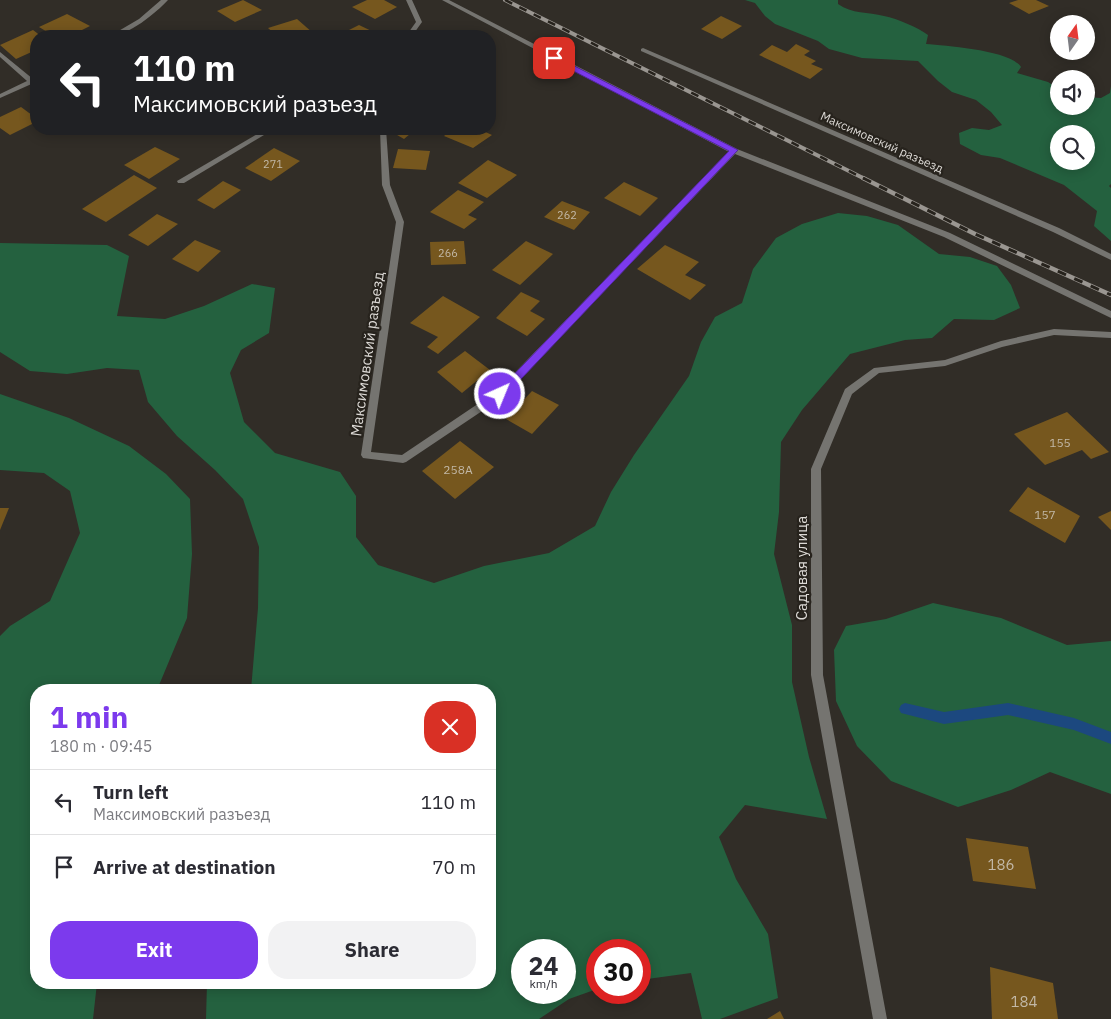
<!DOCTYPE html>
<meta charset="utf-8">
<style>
:root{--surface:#fff;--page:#f2f2f3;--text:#2b2b33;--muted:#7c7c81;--line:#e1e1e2;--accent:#7c3aed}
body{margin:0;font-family:"IBM Plex Sans",sans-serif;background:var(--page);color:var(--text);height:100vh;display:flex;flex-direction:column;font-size:19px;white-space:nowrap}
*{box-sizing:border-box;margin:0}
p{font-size:16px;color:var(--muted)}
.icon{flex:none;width:28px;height:28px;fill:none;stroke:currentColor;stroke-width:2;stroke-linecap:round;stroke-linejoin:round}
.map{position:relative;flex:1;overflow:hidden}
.panel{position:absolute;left:30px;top:684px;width:466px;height:305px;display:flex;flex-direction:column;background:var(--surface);border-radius:20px;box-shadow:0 2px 12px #0003}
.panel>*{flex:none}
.banner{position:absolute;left:30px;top:30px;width:466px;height:105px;border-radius:20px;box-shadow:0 2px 12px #0003;background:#202124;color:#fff;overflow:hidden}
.needle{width:32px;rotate:14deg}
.tools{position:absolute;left:1050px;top:15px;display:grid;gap:10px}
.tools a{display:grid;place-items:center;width:45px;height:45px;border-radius:50%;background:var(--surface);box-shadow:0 2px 12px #0003;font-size:25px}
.speed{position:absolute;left:511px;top:939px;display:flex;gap:10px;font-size:25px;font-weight:700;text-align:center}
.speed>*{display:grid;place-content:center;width:65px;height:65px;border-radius:50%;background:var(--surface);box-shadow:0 2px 12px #0003;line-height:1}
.speed small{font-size:12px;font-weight:400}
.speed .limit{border:8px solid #d22;background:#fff;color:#111}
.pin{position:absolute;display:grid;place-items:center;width:42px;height:42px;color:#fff;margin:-21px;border-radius:10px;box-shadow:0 2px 8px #0006}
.me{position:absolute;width:55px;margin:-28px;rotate:44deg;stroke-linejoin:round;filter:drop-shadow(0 0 4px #0008)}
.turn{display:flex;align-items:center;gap:18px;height:105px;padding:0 20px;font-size:22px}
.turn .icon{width:65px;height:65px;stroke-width:2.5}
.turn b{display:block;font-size:35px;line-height:42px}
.round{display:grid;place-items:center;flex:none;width:52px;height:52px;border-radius:20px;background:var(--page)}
.headline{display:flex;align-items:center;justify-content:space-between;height:85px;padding:0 20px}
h1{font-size:30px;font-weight:800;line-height:38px;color:var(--accent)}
.button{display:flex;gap:10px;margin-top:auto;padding:10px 20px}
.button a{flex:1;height:58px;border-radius:20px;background:var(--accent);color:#fff;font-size:20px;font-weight:800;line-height:58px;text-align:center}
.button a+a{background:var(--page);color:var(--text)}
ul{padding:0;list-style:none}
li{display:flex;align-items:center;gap:15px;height:65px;padding:0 20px;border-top:1px solid var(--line)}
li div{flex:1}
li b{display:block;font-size:19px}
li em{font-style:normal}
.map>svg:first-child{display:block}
.green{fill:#24613f;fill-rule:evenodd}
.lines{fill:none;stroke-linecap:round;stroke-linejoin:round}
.stream{fill:#1c487f;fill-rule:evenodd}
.building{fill:#76571e}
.street{fill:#757470;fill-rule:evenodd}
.rail-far1-casing{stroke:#9a9691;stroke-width:4}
.rail-casing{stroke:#9a9691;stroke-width:4.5}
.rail-far1{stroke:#27231d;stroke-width:2.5;stroke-dasharray:8;stroke-linecap:butt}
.rail{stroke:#27231d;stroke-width:3;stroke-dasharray:9;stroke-linecap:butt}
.route{fill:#7c3aed;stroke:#51269a}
.labels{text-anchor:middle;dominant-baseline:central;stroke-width:4.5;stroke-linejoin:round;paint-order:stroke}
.far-number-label{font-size:11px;fill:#c2b8a7}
.far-street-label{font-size:12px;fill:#dcd9d5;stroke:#27231d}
.number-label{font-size:12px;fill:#c2b8a7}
.street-label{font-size:15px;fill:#dcd9d5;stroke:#27231d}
.near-number-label{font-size:15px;fill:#c2b8a7}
</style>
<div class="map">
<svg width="1111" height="1019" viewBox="0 0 1111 1019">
<rect width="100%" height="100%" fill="#312d27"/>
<g class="green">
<path d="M745,0H838V4C852,14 868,12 884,16C898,19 917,27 928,35L926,44C947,46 1010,50 1021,67L1017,73L1048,82L1059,89V106H1086V97L1101,98L1110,93L1111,86V184L1109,186L1111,188V241L1094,226L1097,211L1064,185L1000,158L981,155L960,144L959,133L972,128L989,130L1002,125L991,112L976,100L952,92L938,81L918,61L862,58L829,49L818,41L775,24L765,16L755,3ZM1059,134H1086V161H1059Z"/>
<path d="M838,213L867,216L898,225L939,254L970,257L997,266L1011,285L1020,308L994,320L954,319L932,338L905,340L850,354L802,410L781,442L779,512L774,554L792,625V682L809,757L827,819L745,805L719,837L736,879L768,934L778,998L720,1019H702L691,973L640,980V950H598L597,989L569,999L539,1019H206L207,983L490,982V690H251L258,608L259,547L243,499L215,470L177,436L148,402L139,370L107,368L67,374L30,371L0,352V243L107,245L129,256L117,316L165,319L204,306L252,284L275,288L269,333L241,350L230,373L244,422L275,453L340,472L356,496V537L378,565L434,583L484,566L549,553L595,526L611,492L634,455L689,376L701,342L715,317L742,303L753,269L776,238L802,224ZM522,950H565V992H522Z"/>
<path d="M0,394L69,418L129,446L166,474L190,499L192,554L187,618L157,690H36V982L97,983L93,1019H0V636L10,626L50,601L80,533L70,491L44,473L0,470Z"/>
<path d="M933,603L1001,618L1067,645L1111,641V794L1050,772L1011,790L958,807L891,781L857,746L836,701L834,650L846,626L886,619Z"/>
</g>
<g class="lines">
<path class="stream" d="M905,703L944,712L1008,703L1074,718L1111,732V744L1074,730L1008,715L944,724L901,713L899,709L901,705Z"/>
</g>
<g class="building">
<path d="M243,0L262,10L235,22L217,11Z"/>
<path d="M367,0H384L397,7L375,19L352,7Z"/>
<path d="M1018,0H1036L1049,6L1029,14L1009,3Z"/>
<path d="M67,14L90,26L70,36H54L39,27Z"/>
<path d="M721,16L742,26L722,39L701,29Z"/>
<path d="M297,19L313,33L302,36H277L268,28Z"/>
<path d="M359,25L382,36H337Z"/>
<path d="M33,30L41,36H36V50L16,59L0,45Z"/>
<path d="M796,44L810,51L804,55L816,61L811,64L823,69L810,79L759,55L772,45L787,52Z"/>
<path d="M21,107L36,118V122L10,135L0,128V117Z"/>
<path d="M391,129H416L404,139L392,132Z"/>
<path d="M452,129L460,132L465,129H479L492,135L473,148L444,136Z"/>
<path d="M155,147L180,159L149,179L124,165Z"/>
<path d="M274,148L300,161L271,181L245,168Z"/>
<path d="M398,149L430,151L426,170L393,168Z"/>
<path d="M488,160L517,175L487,198L458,183Z"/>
<path d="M134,175L157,188L106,222L82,209Z"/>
<path d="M223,181L241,190L214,209L197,200Z"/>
<path d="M624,182L658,198L640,216L604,198Z"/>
<path d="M458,190L484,202L468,215L477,219L464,229L430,212Z"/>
<path d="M562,201L590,212L574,230L544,217Z"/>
<path d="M157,214L178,224L148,246L128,235Z"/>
<path d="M195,240L221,251L198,272L172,259Z"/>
<path d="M464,241L466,264L431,265L430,242Z"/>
<path d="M526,241L553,254L520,285L492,270Z"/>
<path d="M665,245L699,262L685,275L706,285L690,300L637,269Z"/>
<path d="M521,292L540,301L530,311L545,319L527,336L496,318Z"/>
<path d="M443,296L480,317L438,354L427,347L438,337L410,323Z"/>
<path d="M465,351L490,370L462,393L437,372Z"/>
<path d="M532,391L559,405L532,434L506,419Z"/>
<path d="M1067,412L1109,452L1091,459L1082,450L1045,465L1014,434Z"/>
<path d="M460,441L494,467L455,499L422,471Z"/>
<path d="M1028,487L1080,516L1065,543L1009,511Z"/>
<path d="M0,508H9L0,530Z"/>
<path d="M1111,511V530L1098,517Z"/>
<path d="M966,838L1028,847L1036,889L973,881Z"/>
<path d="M990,967L1053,983L1058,1019H992Z"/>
<path d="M780,1011L784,1019H767Z"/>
</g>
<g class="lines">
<g class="street">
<path d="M161,0H168C156,13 128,36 110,36L139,19Z"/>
<path d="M406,0H412L422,22L412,36H406L416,22Z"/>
<path d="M442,0H449L737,149L950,233L1111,311V318L944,237L735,154L503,397L406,462L403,463L363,458L361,455L396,222L382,185L380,129H386L390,185L404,222L371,452L402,455L497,391L729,152Z"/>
<path d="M643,48L1059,228L1111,254V260L1053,232L641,51V49Z"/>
<path d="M0,52L33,79L36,78V82L0,98V94L27,81L0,57Z"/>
<path d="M266,129H274L184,183H178L177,181Z"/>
<path d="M1054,329L1111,332V338L1054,335L1002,347L945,366L879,373L852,394L821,469L823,675L887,1019H873L811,675V469L845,389L874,368L945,360L1001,341Z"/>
</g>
<g class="rail-far1-casing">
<path id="rail-far1" d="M505,0L865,179"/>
</g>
<g class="rail-casing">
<path id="rail" d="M863,178L975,234L1111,295"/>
</g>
<use href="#rail-far1" class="rail-far1"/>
<use href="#rail" class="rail"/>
</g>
<path class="route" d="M552,57H557L738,150L504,397H497L495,394L497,392L729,151L552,60Z"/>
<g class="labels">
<g class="far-number-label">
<text x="273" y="164">271</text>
<text x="567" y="215">262</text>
<text x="448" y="253">266</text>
</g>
<g class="far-street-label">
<text transform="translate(882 142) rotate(24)">Максимовский разъезд</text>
</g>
<g class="number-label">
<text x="1060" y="442">155</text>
<text x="458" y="469">258А</text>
<text x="1045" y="514">157</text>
</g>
<g class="street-label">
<text transform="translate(367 354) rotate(-82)">Максимовский разъезд</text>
<text transform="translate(801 568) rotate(-90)">Садовая улица</text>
</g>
<g class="near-number-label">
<text x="1001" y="864">186</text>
<text x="1024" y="1001">184</text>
</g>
</g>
</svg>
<div class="tools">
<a><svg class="needle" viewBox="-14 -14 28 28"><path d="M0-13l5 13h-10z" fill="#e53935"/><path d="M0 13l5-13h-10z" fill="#7c7c81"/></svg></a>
<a><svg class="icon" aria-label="sound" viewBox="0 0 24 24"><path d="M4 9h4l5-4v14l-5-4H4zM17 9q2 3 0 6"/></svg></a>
<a><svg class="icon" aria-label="search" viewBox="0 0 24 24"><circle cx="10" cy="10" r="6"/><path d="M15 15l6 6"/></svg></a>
</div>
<div class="speed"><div>24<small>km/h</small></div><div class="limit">30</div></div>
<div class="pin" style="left:554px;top:58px;background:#d93025"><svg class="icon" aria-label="arrive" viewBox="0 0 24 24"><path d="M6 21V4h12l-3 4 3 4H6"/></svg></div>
<svg class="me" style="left:500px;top:394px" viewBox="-20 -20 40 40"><circle r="17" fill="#7c3aed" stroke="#fff" stroke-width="3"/><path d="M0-11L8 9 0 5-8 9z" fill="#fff"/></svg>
<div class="banner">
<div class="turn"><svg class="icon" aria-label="left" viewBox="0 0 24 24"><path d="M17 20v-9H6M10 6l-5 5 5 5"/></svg><div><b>110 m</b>Максимовский разъезд</div></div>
</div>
<section class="panel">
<div class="headline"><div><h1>1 min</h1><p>180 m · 09:45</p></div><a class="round" style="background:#d93025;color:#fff"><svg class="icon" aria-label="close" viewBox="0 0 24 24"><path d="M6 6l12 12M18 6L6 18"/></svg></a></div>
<ul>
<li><svg class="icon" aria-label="left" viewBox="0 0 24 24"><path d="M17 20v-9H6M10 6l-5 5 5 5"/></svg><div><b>Turn left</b><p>Максимовский разъезд</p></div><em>110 m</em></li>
<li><svg class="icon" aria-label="arrive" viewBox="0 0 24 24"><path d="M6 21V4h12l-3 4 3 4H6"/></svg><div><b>Arrive at destination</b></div><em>70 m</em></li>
</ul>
<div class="button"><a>Exit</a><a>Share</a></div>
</section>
</div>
